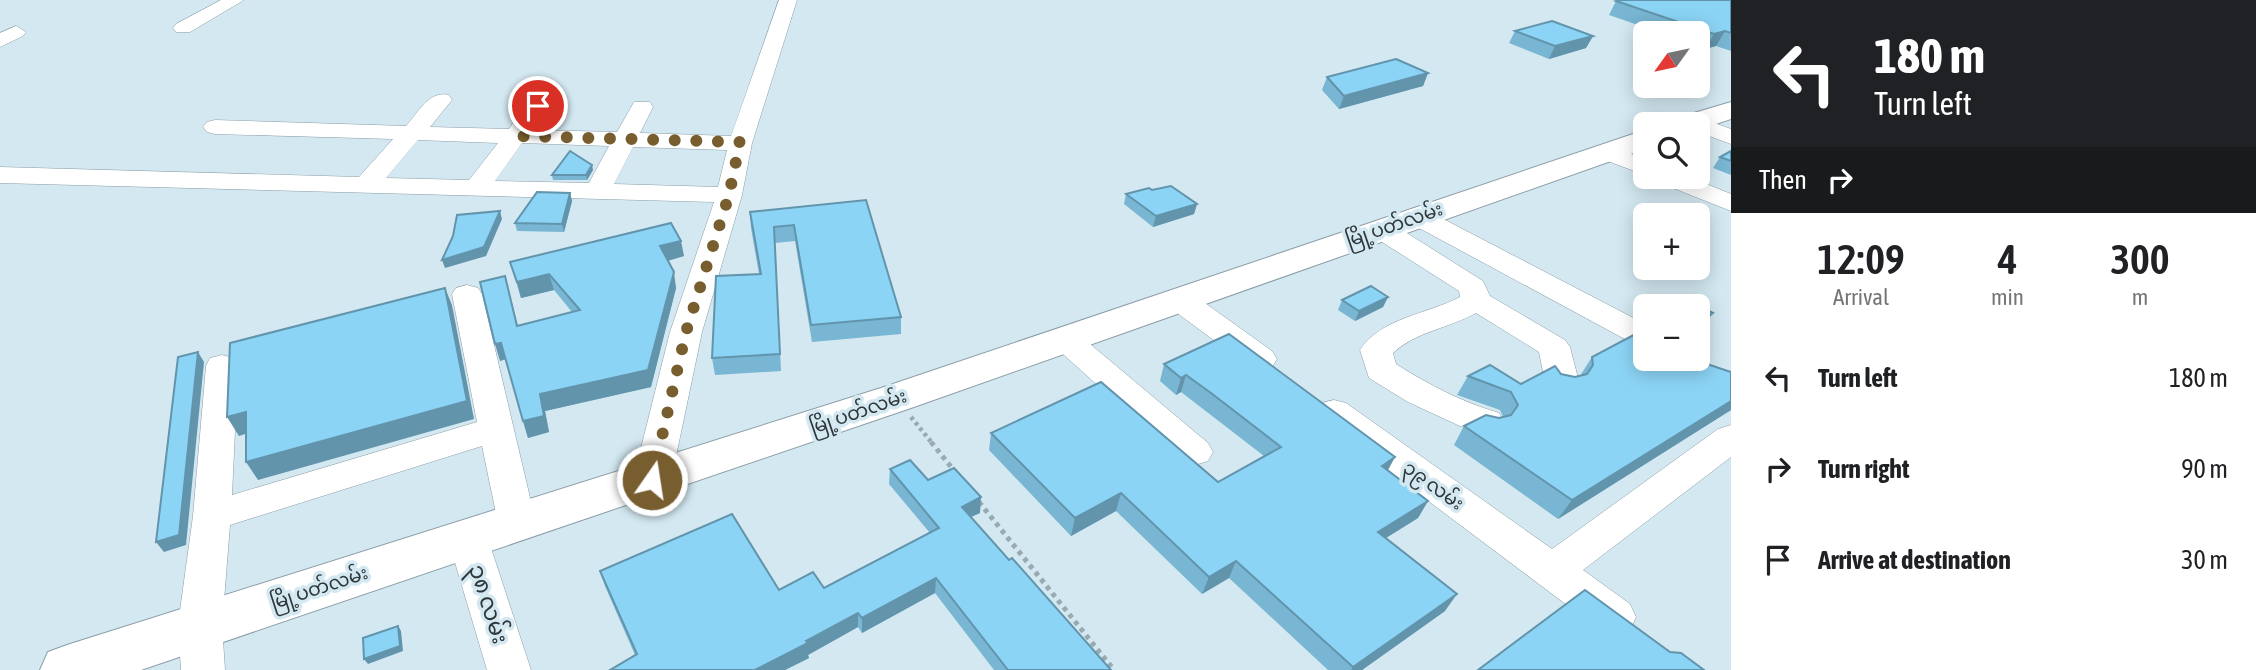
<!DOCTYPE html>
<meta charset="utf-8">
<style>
:root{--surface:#fff;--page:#f2f2f2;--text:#202124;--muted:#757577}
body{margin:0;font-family:"Asap Condensed","Noto Sans Myanmar",sans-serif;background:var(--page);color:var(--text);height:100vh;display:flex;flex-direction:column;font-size:26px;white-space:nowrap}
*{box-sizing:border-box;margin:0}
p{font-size:23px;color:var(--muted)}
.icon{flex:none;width:38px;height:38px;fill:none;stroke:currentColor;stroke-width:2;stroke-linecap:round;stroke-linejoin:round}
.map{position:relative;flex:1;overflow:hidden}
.details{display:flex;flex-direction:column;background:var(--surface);width:525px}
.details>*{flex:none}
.guide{background:#202124;color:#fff;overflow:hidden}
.needle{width:46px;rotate:237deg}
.controls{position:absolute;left:1633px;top:21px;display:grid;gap:14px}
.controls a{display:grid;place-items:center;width:77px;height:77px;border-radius:10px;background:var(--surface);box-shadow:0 4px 18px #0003;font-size:35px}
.pin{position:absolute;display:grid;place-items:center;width:60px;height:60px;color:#fff;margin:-30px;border:4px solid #fff;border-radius:50%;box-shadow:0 2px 7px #0007}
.me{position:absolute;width:77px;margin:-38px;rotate:13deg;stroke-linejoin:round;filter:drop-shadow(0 0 5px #0008)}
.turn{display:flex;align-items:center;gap:24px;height:147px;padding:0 28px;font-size:32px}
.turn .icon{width:91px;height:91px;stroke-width:2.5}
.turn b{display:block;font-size:49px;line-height:60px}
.then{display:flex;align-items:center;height:66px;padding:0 28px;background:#0003;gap:14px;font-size:26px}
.eta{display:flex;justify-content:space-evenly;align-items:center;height:119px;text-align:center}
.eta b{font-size:42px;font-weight:600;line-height:49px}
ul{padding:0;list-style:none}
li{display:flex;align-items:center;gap:21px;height:91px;padding:0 28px}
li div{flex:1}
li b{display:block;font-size:26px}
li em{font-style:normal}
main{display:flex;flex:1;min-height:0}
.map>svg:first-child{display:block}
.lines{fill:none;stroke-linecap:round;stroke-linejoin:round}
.minor-casing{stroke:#8b9ea7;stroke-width:1}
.major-casing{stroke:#8b9ea7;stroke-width:2}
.path-far1{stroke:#9aaab1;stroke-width:4.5;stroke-dasharray:3.5 3.5;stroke-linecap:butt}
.path{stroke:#9aaab1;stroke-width:5;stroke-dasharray:4.5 4.5;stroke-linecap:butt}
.minor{fill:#fff;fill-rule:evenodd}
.major{fill:#fff;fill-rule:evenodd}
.wall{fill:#78b6d3}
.shaded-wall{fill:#6294ac}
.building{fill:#8cd4f5;stroke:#6294ac;stroke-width:2}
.route{stroke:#785e2f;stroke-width:12;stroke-dasharray:0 21.6}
.labels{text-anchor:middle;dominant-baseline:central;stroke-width:7;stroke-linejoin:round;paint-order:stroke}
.street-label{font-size:19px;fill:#2e3639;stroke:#d3e8f1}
.near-street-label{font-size:23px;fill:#2e3639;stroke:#d3e8f1}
</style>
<main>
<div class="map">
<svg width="1731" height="670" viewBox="0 0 1731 670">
<rect width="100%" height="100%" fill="#d3e8f1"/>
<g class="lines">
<g class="minor-casing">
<g id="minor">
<path d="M221,0H244L190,32H176L173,28L176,24Z"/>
<path d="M779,0H797L752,143L742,195L702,332L671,480L665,490L652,494L639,490L633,480L670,332L714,202L0,183V167L359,177L393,139L215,134L207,132L203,127L207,122L215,120L406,126C418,113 429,90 449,95L452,100L430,127L509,129C519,115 527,97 546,101L549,106L532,130L617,132L634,102H650L653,107L640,133L731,136ZM418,140L498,143L469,180L386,178ZM522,143L609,146L589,183L495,181ZM633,147L727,150L718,187L614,184Z"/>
<path d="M16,26L26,32L23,36L0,47V33Z"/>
<path d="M1698,117L1731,129V144L1698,132V124H1686L1690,119Z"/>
<path d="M1606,145L1645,159V175L1597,157L1594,152L1597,147Z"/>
<path d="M1654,177H1689L1731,194V211L1658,182Z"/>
<path d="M1417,208L1426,210L1645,324V347L1634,344L1408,222L1404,216L1408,210Z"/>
<path d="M1381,221L1391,223L1483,281L1490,296L1565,340L1570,347L1579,382L1574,390L1562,393L1550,390L1545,382L1539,352L1476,313C1449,328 1415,332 1393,353L1396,364C1429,385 1462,402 1499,413L1504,422L1499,431L1487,434L1460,426L1408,402L1369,378L1360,350C1380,318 1428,314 1460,297L1459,291L1371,235L1367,229L1371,223Z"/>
<path d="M467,285L478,288L482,294L536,523L531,534L517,538L503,534L498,523L482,446L230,525L222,625L225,670H181L178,625L193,516L206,366L210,358L222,355L234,358L238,366L232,495L477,422L452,294L456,288Z"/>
<path d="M1180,291L1191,293L1272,351L1277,359L1272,367L1261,370L1250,367L1169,307L1165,300L1169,293Z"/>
<path d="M1066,330L1077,333L1208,443L1213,452L1208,461L1195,465L1182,461L1055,347L1050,340L1055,333Z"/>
<path d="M1334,400L1346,403L1552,549L1718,429L1731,425V457L1583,570L1630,604L1636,617L1630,630L1615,636L1600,630L1322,421L1317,412L1322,403Z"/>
<path d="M468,523L482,528L488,539L531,670H487L448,539L454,528Z"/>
</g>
</g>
<g class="major-casing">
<g id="major">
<path d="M1731,102V119L1698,130V124H1673L1677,118Z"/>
<path d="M1645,130V149L911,408L141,670H40L48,652L67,645L881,388Z"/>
</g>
</g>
<path class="path-far1" d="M911,417L932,443"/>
<g class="path">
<path d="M931,442L956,473"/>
<path d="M979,502L1114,670"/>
</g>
<use href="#minor" class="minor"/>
<use href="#major" class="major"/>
</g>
<g class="wall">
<path d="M1731,0V51L1716,46L1705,49L1698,46V33H1661L1609,15L1616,1Z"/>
<path d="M1515,31L1593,36L1586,48L1549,59L1509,43Z"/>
<path d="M1428,73L1423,86L1339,109L1322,90L1327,77Z"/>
<path d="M1731,151V175L1713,168L1720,157Z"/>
<path d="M593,170L587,180H553L552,175Z"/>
<path d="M1152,190L1197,204L1194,214L1153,227L1124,204L1126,194Z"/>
<path d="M570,193L572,201L564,232L517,231L515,223Z"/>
<path d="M866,200L901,317V334L812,342L795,241L775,243L781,371L715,375L712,358L759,274L751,228L750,212Z"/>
<path d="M684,256L668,261L676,288L651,387L545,411L549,432L528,438L505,359L500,361L509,292L518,326L572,312L554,290L521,298L510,262Z"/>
<path d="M1388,297L1383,307L1355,321L1338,310L1342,300Z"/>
<path d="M1592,357L1710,365L1731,372V410L1558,519L1454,445L1464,426L1503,417L1500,410L1457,395L1468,376L1521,384L1561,374L1575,377L1580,376Z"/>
<path d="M1164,364L1388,471L1428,501L1418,518L1386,538L1445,611L1362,670H1328L1229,578L1202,594L1116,511L1071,536L989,450L991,433L1218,482L1264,456L1181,392L1176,395L1160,381Z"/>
<path d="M890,469L928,480L980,513L970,517L1111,670H994L935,593L862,633L858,627L808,655L809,658L785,670H610L635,655L605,586L600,571L779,590L824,588L930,533L889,484Z"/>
</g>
<g class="shaded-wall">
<path d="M1725,31L1716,46L1705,49L1714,34Z"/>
<path d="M1593,36L1586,48L1549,59L1555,46Z"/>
<path d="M1428,73L1423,86L1339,109L1344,96Z"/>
<path d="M592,165L593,170L587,180L586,175Z"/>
<path d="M570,193L572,201L564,232L562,224Z"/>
<path d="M1197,204L1194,214L1153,227L1156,216Z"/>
<path d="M500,211L502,219L486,256L445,268L442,260Z"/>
<path d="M681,241L684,256L663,262L660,246Z"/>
<path d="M674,272L676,288L651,387L545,411L549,432L528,438L523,421L540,394Z"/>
<path d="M549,274L554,290L521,298L517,282Z"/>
<path d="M445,288L452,305L474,419L258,480L246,462Z"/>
<path d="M1388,297L1383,307L1355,321L1359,311Z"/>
<path d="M1713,313L1700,331L1698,333V324Z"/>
<path d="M501,343L506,359L500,361L495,344Z"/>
<path d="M198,352L204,362L186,545L164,552L156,542Z"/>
<path d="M1186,375L1181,392L1176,395L1181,378Z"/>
<path d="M1731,401V410L1558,519L1572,500Z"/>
<path d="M246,412L257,430L239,436L227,417Z"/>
<path d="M1395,457L1386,474L1382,466Z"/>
<path d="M1121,493L1116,511L1071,536L1075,518Z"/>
<path d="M981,497L980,513L960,522L962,507Z"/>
<path d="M1428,501L1418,518L1368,549L1378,532Z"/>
<path d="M1236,561L1229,578L1202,594L1209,577Z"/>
<path d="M936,578L935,593L862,633V618Z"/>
<path d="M1457,594L1445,611L1362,670H1351L1353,667Z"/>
<path d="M858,613V627L808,655L809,658L785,670H755Z"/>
<path d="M398,626L401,631L403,651L368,664L364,659Z"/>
</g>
<g class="building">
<path d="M1619,0H1731V33L1725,31L1714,34L1616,1Z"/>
<path d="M1552,21L1593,36L1555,46L1515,31Z"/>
<path d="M1396,59L1428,73L1344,96L1327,77Z"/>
<path d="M570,151L592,165L586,175H552Z"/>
<path d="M1731,151V161L1720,157Z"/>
<path d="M1171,186L1197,204L1156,216L1126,194L1149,188L1152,190Z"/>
<path d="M537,192L570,193L562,224L515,223Z"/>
<path d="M866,200L901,317L811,325L794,225L774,227L780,354L712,358L716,276L761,274L750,212Z"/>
<path d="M500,211L484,247L442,260L453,236L457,215Z"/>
<path d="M671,223L681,241L660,246L674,272L648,370L540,394L544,416L523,421L501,343L495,344L480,282L505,276L517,326L580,310L549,274L517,282L510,262Z"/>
<path d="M1371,286L1388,297L1359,311L1342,300Z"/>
<path d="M445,288L467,401L246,462V412L227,417L230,343Z"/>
<path d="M1693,303L1713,313L1698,324V306H1688Z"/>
<path d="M1645,329V359H1698V357L1710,365L1731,372V401L1572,500L1464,426L1486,415L1499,418L1511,415L1518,405L1511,392L1468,376L1490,365L1521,384L1555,366L1561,374L1575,377L1587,374L1593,365L1592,357Z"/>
<path d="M1229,334L1395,457L1382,466L1428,501L1378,532L1457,594L1353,667L1236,561L1209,577L1121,493L1075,518L991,433L1101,382L1218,482L1281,447L1211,393L1186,375L1181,378L1164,364Z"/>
<path d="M198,352L179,535L156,542L178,357Z"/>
<path d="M910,460L928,480L954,468L981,497L962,507L1009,560L1012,558L1111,670H1008L936,578L862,618L858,613L806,641L808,643L755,670H610L637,654L600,571L732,514L779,590L813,572L824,588L939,528L890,469Z"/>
<path d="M1585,590L1670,652L1681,653L1704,670H1478Z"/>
<path d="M398,626L400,646L364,659L363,638Z"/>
</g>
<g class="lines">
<path class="route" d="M538,106L517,136L740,142L729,195L686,332L652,480"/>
</g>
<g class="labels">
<g class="street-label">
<text transform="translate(1394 224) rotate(-19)">မြို့ပတ်လမ်း</text>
<text transform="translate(858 411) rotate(-19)">မြို့ပတ်လမ်း</text>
<text transform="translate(1434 485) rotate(36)">၃၉ လမ်း</text>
<text transform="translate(319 587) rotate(-18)">မြို့ပတ်လမ်း</text>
</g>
<g class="near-street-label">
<text transform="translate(489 604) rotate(72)">၃၈ လမ်း</text>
</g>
</g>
</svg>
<div class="controls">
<a><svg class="needle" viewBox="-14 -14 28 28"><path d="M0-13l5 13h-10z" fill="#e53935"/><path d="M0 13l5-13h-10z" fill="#757577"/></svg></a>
<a><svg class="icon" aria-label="search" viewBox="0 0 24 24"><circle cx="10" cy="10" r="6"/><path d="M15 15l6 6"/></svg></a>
<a>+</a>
<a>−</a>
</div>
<div class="pin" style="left:538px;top:106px;background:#d93025"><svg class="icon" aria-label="arrive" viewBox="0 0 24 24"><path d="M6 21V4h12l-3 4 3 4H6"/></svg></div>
<svg class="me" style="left:652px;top:480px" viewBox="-20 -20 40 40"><circle r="17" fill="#785e2f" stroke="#fff" stroke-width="3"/><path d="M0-11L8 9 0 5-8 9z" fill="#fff"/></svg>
</div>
<section class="details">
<div class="guide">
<div class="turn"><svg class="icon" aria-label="left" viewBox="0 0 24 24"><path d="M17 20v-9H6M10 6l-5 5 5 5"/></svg><div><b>180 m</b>Turn left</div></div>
<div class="then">Then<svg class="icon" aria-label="right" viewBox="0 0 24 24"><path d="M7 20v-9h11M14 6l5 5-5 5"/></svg></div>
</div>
<div class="eta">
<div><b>12:09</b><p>Arrival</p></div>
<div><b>4</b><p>min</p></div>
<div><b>300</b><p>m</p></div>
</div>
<ul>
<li><svg class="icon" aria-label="left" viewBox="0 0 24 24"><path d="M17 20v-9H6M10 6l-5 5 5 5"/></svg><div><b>Turn left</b></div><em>180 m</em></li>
<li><svg class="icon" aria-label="right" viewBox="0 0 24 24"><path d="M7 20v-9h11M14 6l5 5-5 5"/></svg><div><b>Turn right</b></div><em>90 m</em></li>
<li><svg class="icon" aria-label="arrive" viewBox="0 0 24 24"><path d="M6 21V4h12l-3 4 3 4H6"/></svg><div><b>Arrive at destination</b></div><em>30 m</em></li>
</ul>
</section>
</main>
